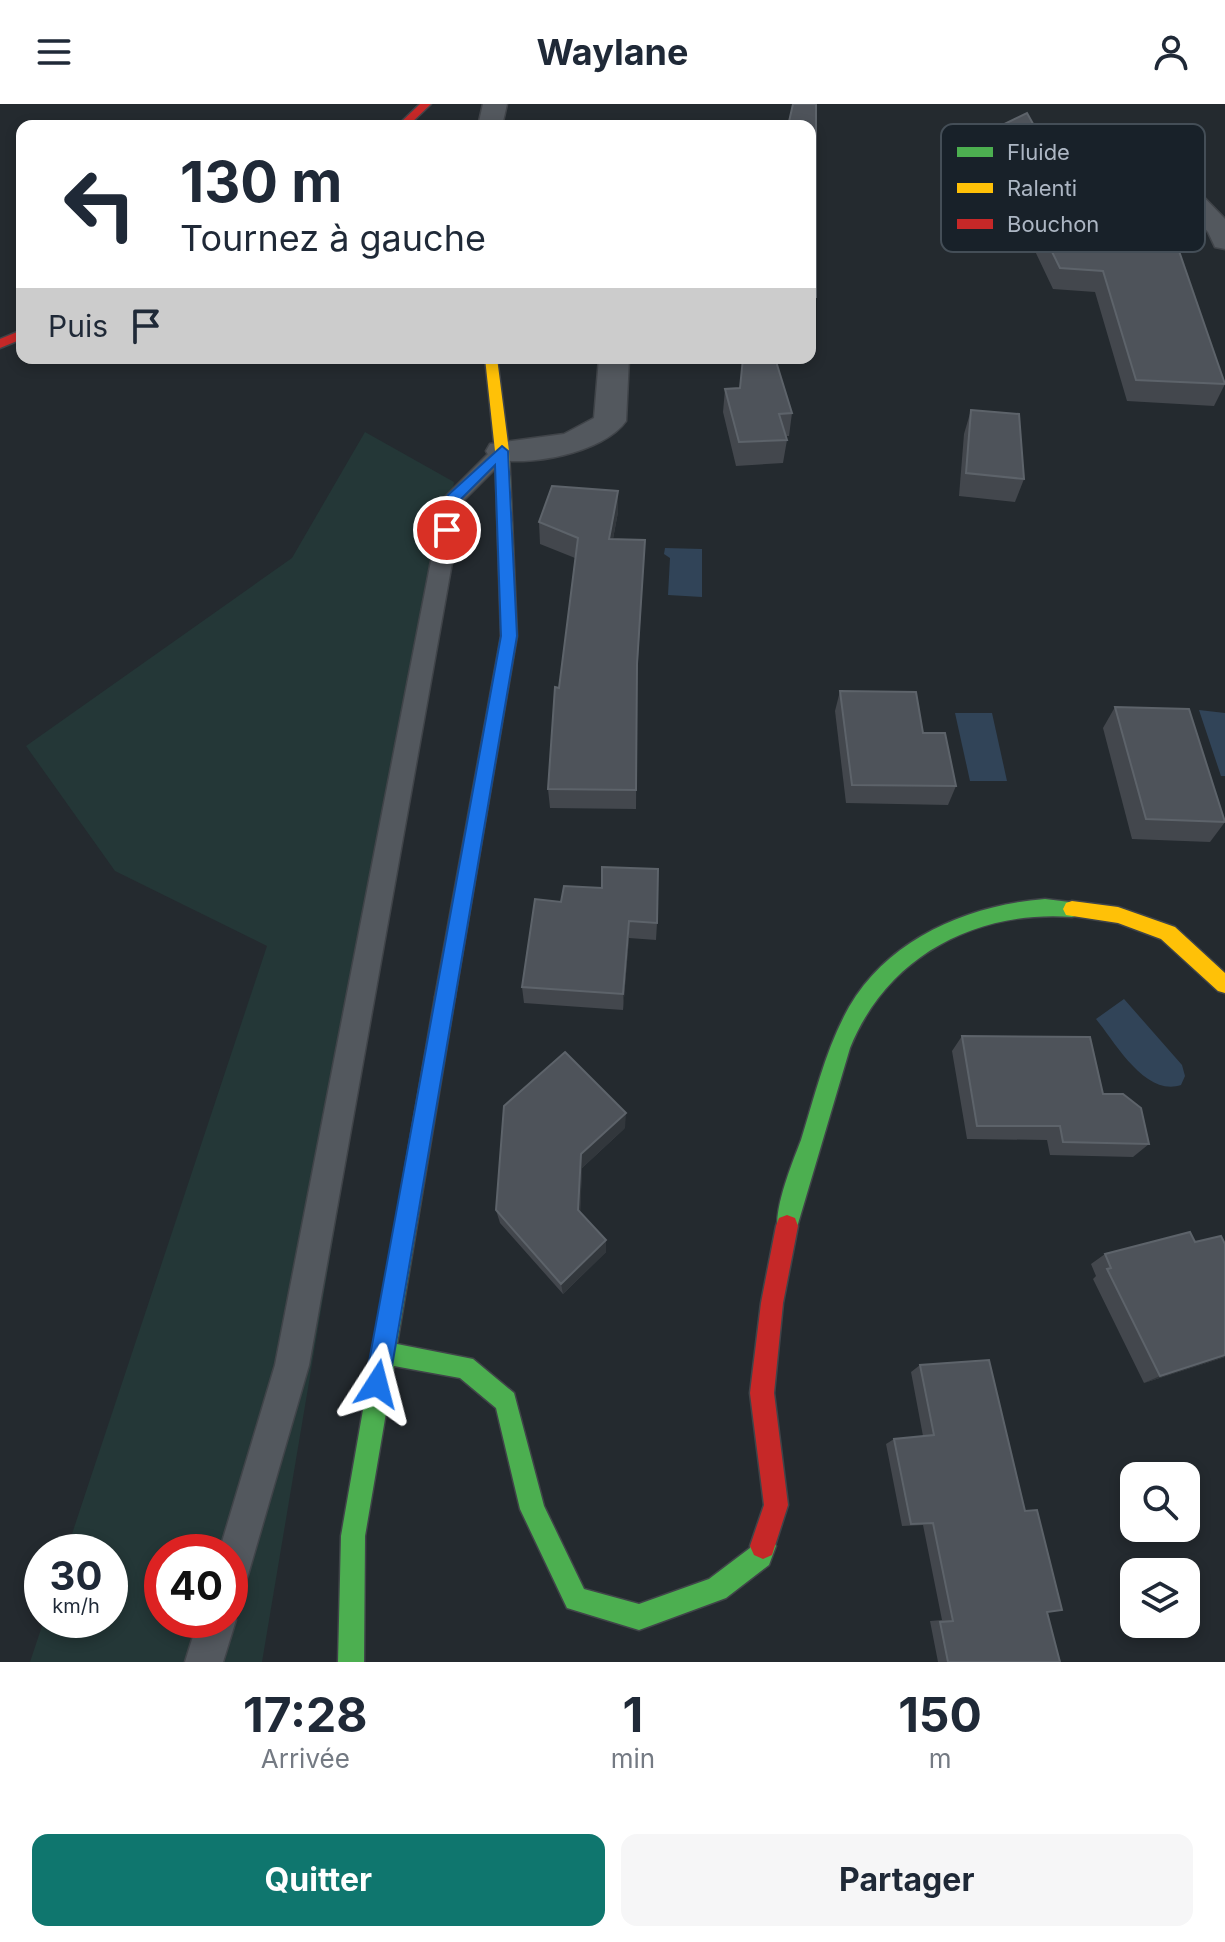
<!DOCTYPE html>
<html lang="fr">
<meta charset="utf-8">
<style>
:root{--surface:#fff;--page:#f6f6f7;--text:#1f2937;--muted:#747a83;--accent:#0f766e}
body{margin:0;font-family:Inter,sans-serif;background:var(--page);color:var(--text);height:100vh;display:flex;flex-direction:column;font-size:30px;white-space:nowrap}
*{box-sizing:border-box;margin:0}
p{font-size:26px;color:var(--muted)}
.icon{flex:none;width:44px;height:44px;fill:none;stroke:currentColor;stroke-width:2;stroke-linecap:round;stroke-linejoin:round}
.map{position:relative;height:1558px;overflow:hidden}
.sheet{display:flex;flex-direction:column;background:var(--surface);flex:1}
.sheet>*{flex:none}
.guide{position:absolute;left:16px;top:16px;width:800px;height:244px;border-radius:16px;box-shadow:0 4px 12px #0003;background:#fff;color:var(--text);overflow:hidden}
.buttons{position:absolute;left:1120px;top:1358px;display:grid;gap:16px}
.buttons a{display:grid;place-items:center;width:80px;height:80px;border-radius:16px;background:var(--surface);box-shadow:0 4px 12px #0003;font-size:40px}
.speed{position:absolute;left:24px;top:1430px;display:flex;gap:16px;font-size:40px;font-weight:700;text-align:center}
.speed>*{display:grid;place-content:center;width:104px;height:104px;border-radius:50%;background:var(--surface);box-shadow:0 4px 12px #0003;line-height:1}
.speed small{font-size:20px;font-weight:400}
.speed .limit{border:12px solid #d22;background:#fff;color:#111}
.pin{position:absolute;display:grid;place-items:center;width:68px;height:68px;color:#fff;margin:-34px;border:4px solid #fff;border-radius:50%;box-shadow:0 2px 8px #0007}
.me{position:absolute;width:88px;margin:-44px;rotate:9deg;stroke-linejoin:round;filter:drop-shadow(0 0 6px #0008)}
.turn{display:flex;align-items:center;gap:28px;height:168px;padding:0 32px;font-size:36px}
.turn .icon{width:104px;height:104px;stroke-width:2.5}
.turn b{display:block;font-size:56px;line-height:68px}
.then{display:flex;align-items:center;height:76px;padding:0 32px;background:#0003;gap:16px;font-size:30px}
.eta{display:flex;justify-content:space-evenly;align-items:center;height:136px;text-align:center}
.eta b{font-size:48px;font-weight:700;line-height:56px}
.action{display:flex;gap:16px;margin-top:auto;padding:16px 32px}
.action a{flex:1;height:92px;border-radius:16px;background:var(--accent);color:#fff;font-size:32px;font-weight:700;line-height:92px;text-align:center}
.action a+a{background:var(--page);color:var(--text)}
header{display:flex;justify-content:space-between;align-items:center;height:104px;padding:0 32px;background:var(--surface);font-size:36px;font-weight:700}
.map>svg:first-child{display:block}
.green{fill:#243737;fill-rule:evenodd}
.water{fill:#314458}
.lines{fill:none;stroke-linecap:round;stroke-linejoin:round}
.lane-casing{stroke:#404449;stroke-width:3}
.street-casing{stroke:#404449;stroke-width:3}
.fast-casing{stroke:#404449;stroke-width:3}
.slow-casing{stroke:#404449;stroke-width:3}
.jam-casing{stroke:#404449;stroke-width:3}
.lane{fill:#53585e;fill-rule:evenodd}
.street{fill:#53585e;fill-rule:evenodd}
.fast{fill:#4caf50;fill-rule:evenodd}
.slow{fill:#ffc107;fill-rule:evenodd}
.jam{fill:#c62828;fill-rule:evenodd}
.wall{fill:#43474d}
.shaded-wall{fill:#32373c}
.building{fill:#4e535a;stroke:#5d636a;stroke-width:2}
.route{fill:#1a73e8;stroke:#114b97;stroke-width:2}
.key{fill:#182129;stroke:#444e57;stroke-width:2}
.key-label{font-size:22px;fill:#acb6c3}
</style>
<header><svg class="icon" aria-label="menu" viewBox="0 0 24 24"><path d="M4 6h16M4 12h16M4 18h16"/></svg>Waylane<svg class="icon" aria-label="person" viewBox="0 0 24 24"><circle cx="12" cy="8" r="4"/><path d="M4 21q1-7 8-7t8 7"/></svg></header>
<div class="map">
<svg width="1225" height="1558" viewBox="0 0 1225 1558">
<rect width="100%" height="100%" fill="#242a2f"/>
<path class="green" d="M365,328L454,378L350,1034L262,1558H30L44,1516H110V1448H66L267,842L115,767L26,642L292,454ZM162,1448H230V1516H162Z"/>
<g class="water">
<path d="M665,444L702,445V493L668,491L670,454L664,450Z"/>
<path d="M1199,606L1225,609V672H1221Z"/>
<path d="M955,609H992L1007,677H970Z"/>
<path d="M1124,895L1182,961L1185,972L1181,981C1145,993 1115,938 1096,915Z"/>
</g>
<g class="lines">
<g class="lane-casing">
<g id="lane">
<path d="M502,341L512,347L509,351L463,397L309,1261L248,1471L243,1484L230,1489V1448H219L275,1261L443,395L495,343Z"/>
<path d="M230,1503L236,1516L223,1558H185L198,1516H230Z"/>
</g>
</g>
<g class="street-casing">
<g id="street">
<path d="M483,0H507L502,22H478Z"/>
<path d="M1186,82L1195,84L1225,115V145L1215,143L1208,128L1173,90L1177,84Z"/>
<path d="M599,254H629L626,317C604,349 526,364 490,354L486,347L490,340L564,330L594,314Z"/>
</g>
</g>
<g class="fast-casing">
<g id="fast">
<path d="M1045,795L1078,799L1081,805L1078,811L1072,813C976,806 887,852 850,944L795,1130L787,1133L779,1130C771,1110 793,1057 801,1036C815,991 826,944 849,903C889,834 969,801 1045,795Z"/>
<path d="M445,884L452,887L455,893L397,1240L473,1255L514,1289L544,1402L584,1485L639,1500L709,1475L750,1444L754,1433L763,1429L772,1433L776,1442L769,1461L726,1494L639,1526L567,1504L520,1405L496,1304L460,1274L394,1262L365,1432L364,1558H338L341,1432L435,893L438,887Z"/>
</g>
</g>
<g class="slow-casing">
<g id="slow">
<path d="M485,254H497L509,347L517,532L455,893L452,899L445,902L438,899L435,893L501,532L495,347Z"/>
<path d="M1072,797L1118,803L1175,823L1225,869V889L1218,887L1161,835L1118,819L1066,811L1063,805L1066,799Z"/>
</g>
</g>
<g class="jam-casing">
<g id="jam">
<path d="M420,0H431L408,22H397Z"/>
<path d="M22,226V235L0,244V235Z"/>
<path d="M787,1111L795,1114L798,1122L783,1199L774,1289L788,1401L772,1451L763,1455L754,1451L750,1442L764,1401L750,1289L761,1199L776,1122L779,1114Z"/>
</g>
</g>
<use href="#lane" class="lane"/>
<use href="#street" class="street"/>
<use href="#fast" class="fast"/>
<use href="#slow" class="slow"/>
<use href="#jam" class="jam"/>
</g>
<g class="wall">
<path d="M810,22L816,193L813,216H810Z"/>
<path d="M992,26L1102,144L1225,280L1214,302L1127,297L1095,188L1053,185L987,46Z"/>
<path d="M740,284L792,309L789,332H786L787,336L783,359L736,362L723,308L725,285Z"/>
<path d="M971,306L1024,375L1015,398L959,392L964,330Z"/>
<path d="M618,408L613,435L645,436L637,573L636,705L550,704L548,685L575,454L540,440L539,418Z"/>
<path d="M840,587L923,629L956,682L948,701L846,699L835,607Z"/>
<path d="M1115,603L1225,718L1210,738L1132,735L1103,624Z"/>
<path d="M535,795L657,819L656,836L629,834L623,906L524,899L522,883Z"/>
<path d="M962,932L1103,990L1149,1040L1133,1053L1050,1051L1047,1036L967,1035L952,947Z"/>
<path d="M625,1024L582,1064L580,1108L606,1136V1148L563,1190L500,1119L496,1106Z"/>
<path d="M1195,1138L1225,1140V1253L1144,1279L1093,1175L1096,1172L1091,1160L1105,1150Z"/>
<path d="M920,1261L1047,1508L1060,1558H938L930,1517L942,1516L923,1421L902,1422L886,1340L894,1335L923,1332L911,1268Z"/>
</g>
<g class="shaded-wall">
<path d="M618,387V408L609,456V435Z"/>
<path d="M629,817V834L623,906V890Z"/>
<path d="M626,1009L625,1024L582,1064L580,1118L578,1106L581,1050Z"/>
<path d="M606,1136V1148L563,1190L561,1180Z"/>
<path d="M1225,1251V1253L1144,1279L1160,1272Z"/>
</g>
<g class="building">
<path d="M793,0H816V193H810V22H788Z"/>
<path d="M1027,9L1102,144L1179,147L1225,280L1136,276L1103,167L1060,164L992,26Z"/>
<path d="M743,254H775L792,309L779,310L787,336L739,338L725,285L740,284Z"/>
<path d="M971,306L1019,310L1024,375L966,369Z"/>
<path d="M552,382L618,387L609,435L645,436L637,560L636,686L548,685L555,583L559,584L578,434L539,418Z"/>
<path d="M840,587L916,588L923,629H945L956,682L852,681Z"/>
<path d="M1115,603L1189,605L1225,718L1146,715Z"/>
<path d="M602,763L658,765L657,819L629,817L623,890L522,883L535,795L561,798L564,782L602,784Z"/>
<path d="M962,932L1090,933L1103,990H1123L1141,1004L1149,1040L1063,1038L1060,1022H977Z"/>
<path d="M565,948L626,1009L581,1050L578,1106L606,1136L561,1180L496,1106L504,1002Z"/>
<path d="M1190,1128L1195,1138L1221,1132L1225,1140V1251L1160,1272L1107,1165L1111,1164L1105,1150Z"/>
<path d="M989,1256L1025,1407L1037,1406L1062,1506L1047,1508L1060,1558H948L940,1518L953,1517L933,1419L911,1420L894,1335L934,1331L920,1261Z"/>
</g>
<path class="route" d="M502,342L508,347L517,532L389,1280L385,1288L377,1292L368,1288L365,1280L501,532L495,361L460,396L452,429H442L440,426L448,391Z"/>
<rect x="941" y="20" width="264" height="128" rx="12" class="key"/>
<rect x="957" y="43" width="36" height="10" fill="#4caf50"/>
<rect x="957" y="79" width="36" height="10" fill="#ffc107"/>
<rect x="957" y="115" width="36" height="10" fill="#c62828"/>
<g class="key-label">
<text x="1007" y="56">Fluide</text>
<text x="1007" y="92">Ralenti</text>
<text x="1007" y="128">Bouchon</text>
</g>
</svg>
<div class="buttons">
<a><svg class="icon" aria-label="search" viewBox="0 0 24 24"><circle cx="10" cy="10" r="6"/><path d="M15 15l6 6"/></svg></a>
<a><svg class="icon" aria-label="layers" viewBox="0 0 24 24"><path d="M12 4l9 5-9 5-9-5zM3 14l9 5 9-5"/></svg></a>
</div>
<div class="speed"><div>30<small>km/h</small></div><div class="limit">40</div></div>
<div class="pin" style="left:447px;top:426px;background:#d93025"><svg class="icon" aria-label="arrive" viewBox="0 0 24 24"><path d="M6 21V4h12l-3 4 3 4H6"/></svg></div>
<svg class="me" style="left:377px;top:1280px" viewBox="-20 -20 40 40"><path d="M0-17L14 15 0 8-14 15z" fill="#1a73e8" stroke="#fff" stroke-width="4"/></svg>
<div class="guide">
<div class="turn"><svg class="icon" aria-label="left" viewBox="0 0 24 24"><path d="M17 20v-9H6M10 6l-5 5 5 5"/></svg><div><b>130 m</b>Tournez à gauche</div></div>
<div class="then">Puis<svg class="icon" aria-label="arrive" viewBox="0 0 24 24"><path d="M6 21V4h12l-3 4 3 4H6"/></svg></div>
</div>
</div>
<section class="sheet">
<div class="eta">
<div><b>17:28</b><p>Arrivée</p></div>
<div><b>1</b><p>min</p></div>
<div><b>150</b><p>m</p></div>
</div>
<div class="action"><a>Quitter</a><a>Partager</a></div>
</section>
